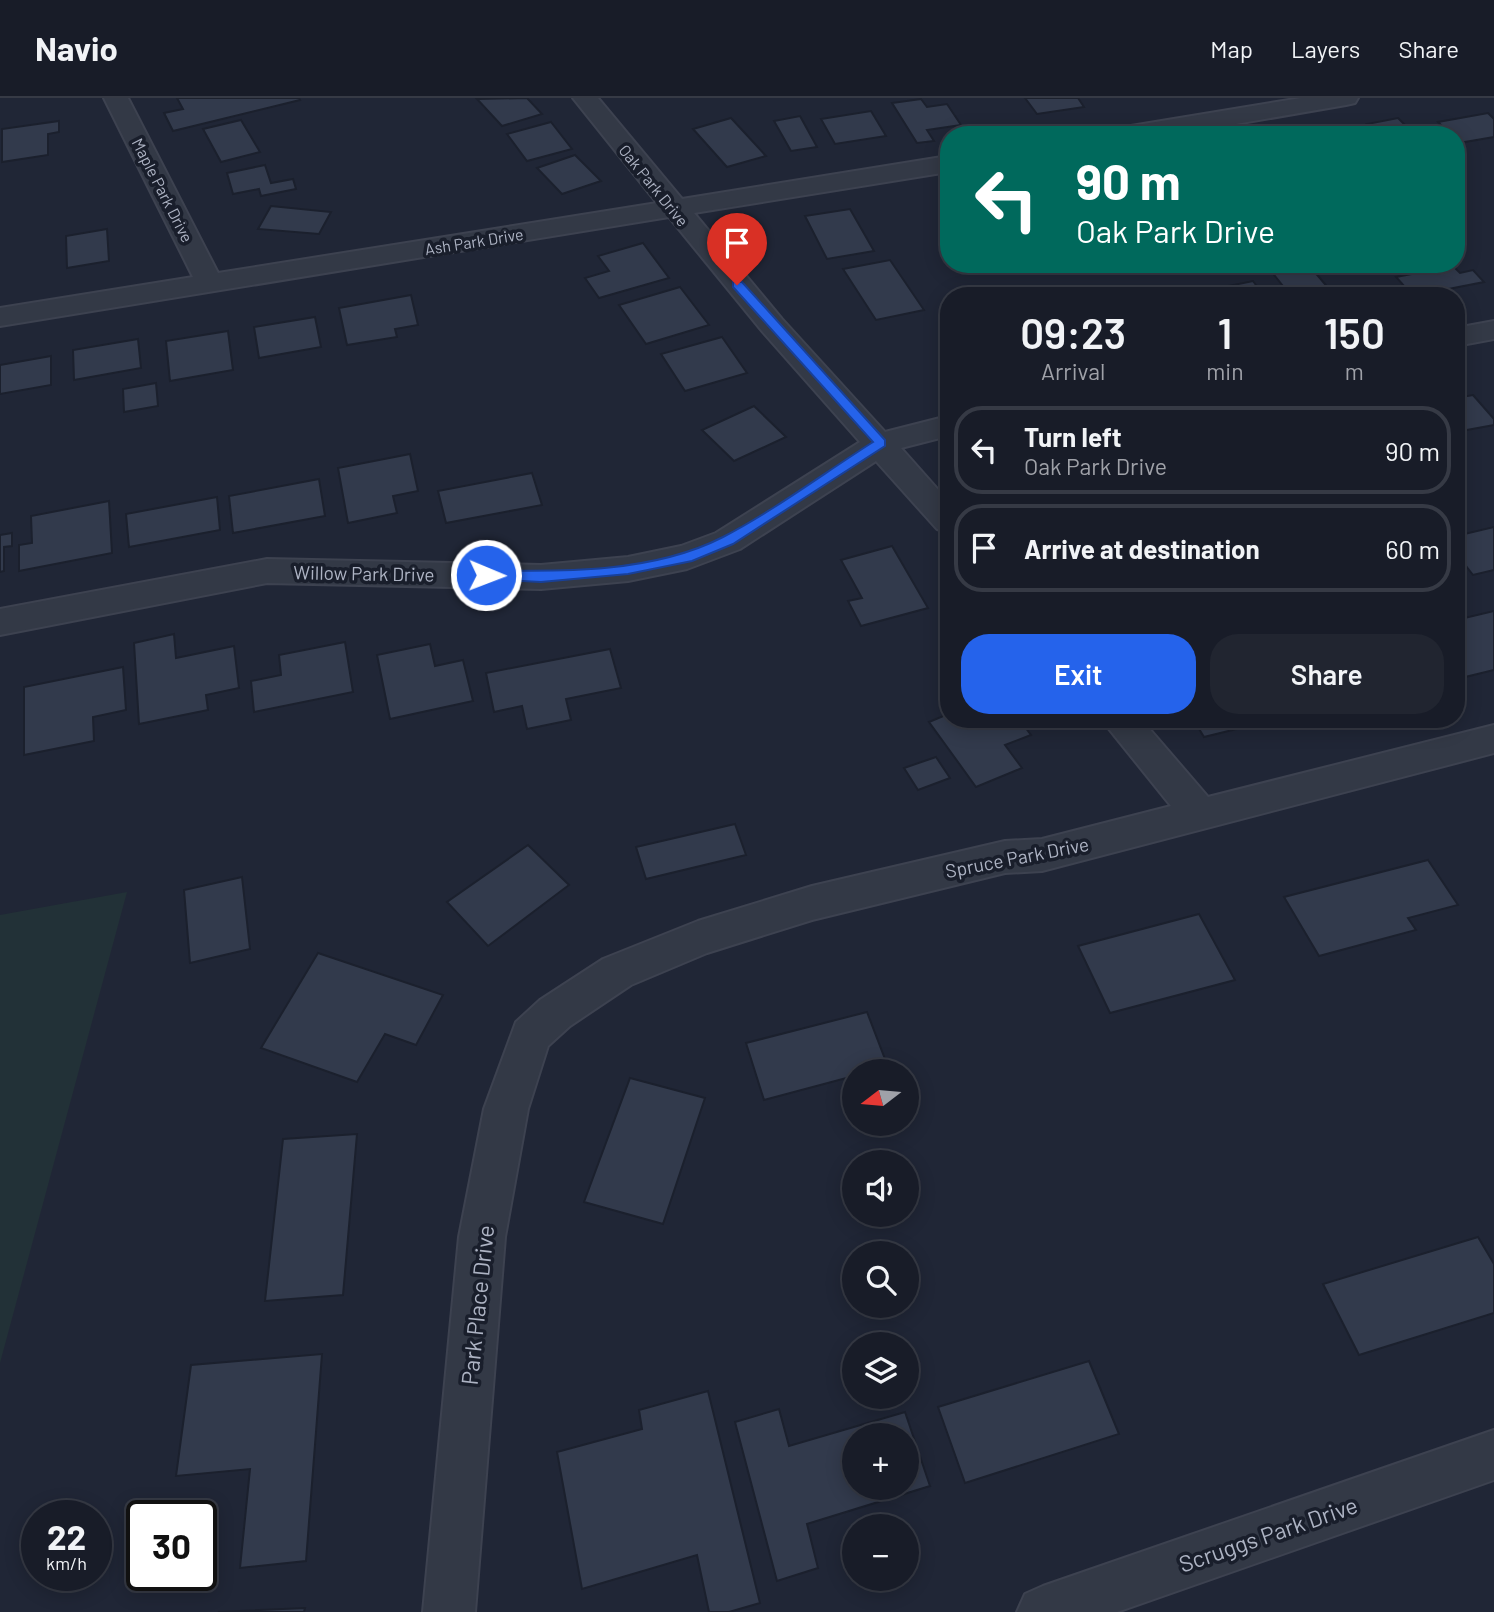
<!DOCTYPE html>
<meta charset="utf-8">
<style>
:root{--surface:#181c28;--page:#212530;--text:#f1f3f6;--muted:#9fa1a8;--line:#363a45;--accent:#2563eb}
body{margin:0;font-family:Barlow,sans-serif;background:var(--page);color:var(--text);height:100vh;display:flex;flex-direction:column;font-size:26px;white-space:nowrap}
*{box-sizing:border-box;margin:0}
p{font-size:23px;color:var(--muted)}
.icon{flex:none;width:38px;height:38px;fill:none;stroke:currentColor;stroke-width:2;stroke-linecap:round;stroke-linejoin:round}
.map{position:relative;flex:1;overflow:hidden}
.side{position:absolute;left:940px;top:189px;width:525px;height:441px;display:flex;flex-direction:column;background:var(--surface);border-radius:28px;box-shadow:0 4px 18px #0003,0 0 0 2px var(--line)}
.side>*{flex:none}
.top-card{position:absolute;left:940px;top:28px;width:525px;height:147px;border-radius:28px;box-shadow:0 4px 18px #0003,0 0 0 2px var(--line);background:#00695c;color:#fff;overflow:hidden}
.needle{width:46px;rotate:254deg}
.controls{position:absolute;left:842px;top:961px;display:grid;gap:14px}
.controls a{display:grid;place-items:center;width:77px;height:77px;border-radius:50%;background:var(--surface);box-shadow:0 4px 18px #0003,0 0 0 2px var(--line);font-size:35px}
.speed{position:absolute;left:21px;top:1402px;display:flex;gap:14px;font-size:35px;font-weight:700;text-align:center}
.speed>*{display:grid;place-content:center;width:91px;height:91px;border-radius:50%;background:var(--surface);box-shadow:0 4px 18px #0003,0 0 0 2px var(--line);line-height:1}
.speed small{font-size:18px;font-weight:400}
.speed .limit{border:4px solid #111;border-radius:10px;background:#fff;color:#111}
.pin{position:absolute;display:grid;place-items:center;width:60px;height:60px;color:#fff;margin:-72px -30px;border-radius:50% 50% 50% 0;rotate:-45deg;box-shadow:0 0 7px #0007}
.pin .icon{rotate:45deg}
.me{position:absolute;width:77px;margin:-38px;rotate:91deg;stroke-linejoin:round;filter:drop-shadow(0 0 5px #0008)}
.turn{display:flex;align-items:center;gap:24px;height:147px;padding:0 21px;font-size:32px}
.turn .icon{width:91px;height:91px;stroke-width:2.5}
.turn b{display:block;font-size:49px;line-height:60px}
.eta{display:flex;justify-content:space-evenly;align-items:center;height:119px;text-align:center}
.eta b{font-size:42px;font-weight:600;line-height:49px}
.button{display:flex;gap:14px;margin-top:auto;padding:14px 21px}
.button a{flex:1;height:80px;border-radius:28px;background:var(--accent);color:#fff;font-size:28px;font-weight:600;line-height:80px;text-align:center}
.button a+a{background:var(--page);color:var(--text)}
ul{padding:0;list-style:none}
li{display:flex;align-items:center;gap:21px;height:88px;margin:0 14px 10px;padding:0 7px;border:4px solid var(--line);border-radius:28px}
li div{flex:1}
li b{display:block;font-size:26px}
li em{font-style:normal}
header{display:flex;align-items:center;gap:42px;box-sizing:border-box;height:98px;padding:0 35px;background:var(--surface);border-bottom:2px solid var(--line)}
header strong{font-size:33px}
nav{display:flex;gap:38px;margin-inline-start:auto;font-size:24px}
.map>svg:first-child{display:block}
.green{fill:#223137}
.building{fill:#323a4c;stroke:#1b202d;stroke-width:2;fill-rule:evenodd}
.lines{fill:none;stroke-linecap:round;stroke-linejoin:round}
.street-casing{stroke:#3d4250;stroke-width:4}
.street{fill:#333946;fill-rule:evenodd}
.route{fill:#2563eb;stroke:#184099;stroke-width:2}
.labels{text-anchor:middle;dominant-baseline:central;stroke-width:7;stroke-linejoin:round;paint-order:stroke}
.far-street-label{font-size:16px;fill:#adb3c3;stroke:#191e2b}
.street-label{font-size:19px;fill:#adb3c3;stroke:#191e2b}
.near-street-label{font-size:23px;fill:#adb3c3;stroke:#191e2b}
</style>
<header>
<strong>Navio</strong>
<nav><a>Map</a><a>Layers</a><a>Share</a></nav>
</header>
<div class="map">
<svg width="1494" height="1514" viewBox="0 0 1494 1514">
<rect width="100%" height="100%" fill="#202636"/>
<path class="green" d="M127,794L0,1265V817Z"/>
<g class="building">
<path d="M177,0H299L300,2L173,33L164,15L183,11Z"/>
<path d="M527,0L542,16L502,28L477,1Z"/>
<path d="M1025,0H1078L1084,9L1037,16Z"/>
<path d="M921,1L927,9L947,6L961,27L927,32L934,43L917,45L892,5Z"/>
<path d="M871,13L886,38L835,46L821,21Z"/>
<path d="M1488,15L1494,21V39L1459,45L1456,37H1451L1438,24Z"/>
<path d="M800,18L817,49L791,53L774,23Z"/>
<path d="M731,20L766,58L727,69L693,31Z"/>
<path d="M1398,20L1415,37H1378L1367,26Z"/>
<path d="M241,22L260,54L221,64L203,31Z"/>
<path d="M59,23V34L48,36V57L2,64V31Z"/>
<path d="M551,24L572,51L527,63L507,36Z"/>
<path d="M575,57L601,83L562,96L537,70Z"/>
<path d="M265,67L271,85L293,81L296,91L261,98L259,91L233,96L227,75Z"/>
<path d="M271,108L331,114L319,136L258,131Z"/>
<path d="M850,111L874,153L827,161L805,118Z"/>
<path d="M107,131L109,163L67,170L66,138Z"/>
<path d="M643,145L669,180L599,200L585,180L609,173L598,158Z"/>
<path d="M890,162L924,212L876,222L843,171Z"/>
<path d="M1308,166L1335,198H1291L1271,173Z"/>
<path d="M1453,168L1460,175L1473,172L1484,184L1413,198L1396,179Z"/>
<path d="M1253,183L1264,198H1220L1214,191Z"/>
<path d="M680,189L709,227L646,246L619,207Z"/>
<path d="M1381,190L1388,198H1337Z"/>
<path d="M411,197L418,227L395,231L397,239L347,247L339,210Z"/>
<path d="M315,219L321,249L259,260L254,229Z"/>
<path d="M228,233L233,272L170,283L166,243Z"/>
<path d="M722,239L747,275L685,293L661,256Z"/>
<path d="M138,241L141,270L74,282L73,252Z"/>
<path d="M51,258V287L0,296V267Z"/>
<path d="M156,285L158,308L124,314L123,291Z"/>
<path d="M1473,297L1494,321V327L1456,334V300Z"/>
<path d="M754,308L786,339L734,363L702,332Z"/>
<path d="M410,356L418,393L393,398L397,415L348,425L338,370Z"/>
<path d="M532,375L542,407L446,425L438,393Z"/>
<path d="M319,381L325,418L233,435L229,398Z"/>
<path d="M217,399L220,432L129,449L126,416Z"/>
<path d="M109,403L112,455L19,473V447L32,445L31,418Z"/>
<path d="M1494,429V472L1473,477L1456,455V438Z"/>
<path d="M12,435V448L4,449V473L0,474V437Z"/>
<path d="M892,448L928,510L861,528L848,503L862,500L841,462Z"/>
<path d="M1494,513V572L1461,580L1456,573V522Z"/>
<path d="M174,536L176,560L234,548L239,590L206,597L208,612L139,626L134,545Z"/>
<path d="M345,544L353,594L254,614L251,583L281,577L279,557Z"/>
<path d="M430,546L435,568L463,562L473,603L390,621L377,557Z"/>
<path d="M610,551L621,590L566,601L571,622L527,631L522,608L494,614L486,575Z"/>
<path d="M123,569L126,612L93,619L94,643L24,657V589Z"/>
<path d="M948,616V621H1019L1031,637L1005,647L1022,670L976,689L929,624Z"/>
<path d="M1193,621H1277L1204,639Z"/>
<path d="M936,659L950,680L918,692L904,670Z"/>
<path d="M735,726L746,757L646,781L636,749Z"/>
<path d="M528,747L569,787L488,848L447,804Z"/>
<path d="M1428,762L1458,807L1408,820L1416,832L1319,858L1284,799Z"/>
<path d="M242,779L250,851L190,865L184,792Z"/>
<path d="M1199,816L1235,882L1110,915L1078,848Z"/>
<path d="M318,855L443,897L416,947L385,936L357,984L261,950Z"/>
<path d="M867,914L888,969L854,973V978L764,1002L746,945Z"/>
<path d="M630,980L705,1000L663,1126L584,1104Z"/>
<path d="M357,1036L343,1197L265,1203L283,1041Z"/>
<path d="M1478,1139L1494,1166V1215L1359,1257L1323,1186Z"/>
<path d="M322,1256L306,1463L240,1470L250,1371L176,1378L191,1267Z"/>
<path d="M1089,1263L1119,1336L965,1385L938,1309Z"/>
<path d="M708,1293L760,1505L729,1514H709L697,1457L582,1491L557,1354L642,1331L639,1312Z"/>
<path d="M779,1311L789,1348L905,1314L930,1388L807,1426L818,1470L777,1483L735,1324ZM854,1337H906V1390H854Z"/>
<path d="M305,1510L304,1514H218Z"/>
</g>
<g class="lines">
<g class="street-casing">
<g id="street">
<path d="M104,0H128L218,175L657,105L573,0H598L682,101L948,58V74L694,115L782,221L885,334L948,318V338L901,350L948,403V434L937,431L876,363L740,451L687,471L628,483L541,491L267,485L0,537V511L267,461L541,467L628,459L681,448L716,435L860,344L762,233L669,119L0,228V210L193,179Z"/>
<path d="M1301,0H1358L1355,5L1346,7L1172,37H1112L1116,32L1125,29Z"/>
<path d="M1494,223V241L1456,248V230Z"/>
<path d="M1101,621H1141L1208,699L1494,627V655L1042,773L1005,775L812,822L707,855L631,887L570,928L548,948L528,1011L505,1139L475,1514H423L459,1139L484,1011L516,924L540,902L603,861L698,823L812,788L1005,743L1042,741L1171,708Z"/>
<path d="M1494,1332V1382L1117,1514H1017L1025,1496L1043,1488Z"/>
</g>
</g>
<use href="#street" class="street"/>
</g>
<path class="route" d="M733,184H742L885,342V348L733,446L692,463L628,476L541,484L481,481V474L486,472C562,474 653,475 723,439C775,412 824,375 873,344L733,189Z"/>
<g class="labels">
<g class="far-street-label">
<text transform="translate(654 87) rotate(51)">Oak Park Drive</text>
<text transform="translate(163 92) rotate(63)">Maple Park Drive</text>
<text transform="translate(474 143) rotate(-9)">Ash Park Drive</text>
</g>
<g class="street-label">
<text transform="translate(364 475) rotate(1)">Willow Park Drive</text>
<text transform="translate(1017 759) rotate(-11)">Spruce Park Drive</text>
</g>
<g class="near-street-label">
<text transform="translate(477 1207) rotate(-84)">Park Place Drive</text>
<text transform="translate(1268 1436) rotate(-19)">Scruggs Park Drive</text>
</g>
</g>
</svg>
<div class="controls">
<a><svg class="needle" viewBox="-14 -14 28 28"><path d="M0-13l5 13h-10z" fill="#e53935"/><path d="M0 13l5-13h-10z" fill="#9fa1a8"/></svg></a>
<a><svg class="icon" aria-label="sound" viewBox="0 0 24 24"><path d="M4 9h4l5-4v14l-5-4H4zM17 9q2 3 0 6"/></svg></a>
<a><svg class="icon" aria-label="search" viewBox="0 0 24 24"><circle cx="10" cy="10" r="6"/><path d="M15 15l6 6"/></svg></a>
<a><svg class="icon" aria-label="layers" viewBox="0 0 24 24"><path d="M12 4l9 5-9 5-9-5zM3 14l9 5 9-5"/></svg></a>
<a>+</a>
<a>−</a>
</div>
<div class="speed"><div>22<small>km/h</small></div><div class="limit">30</div></div>
<div class="pin" style="left:737px;top:187px;background:#d93025"><svg class="icon" aria-label="arrive" viewBox="0 0 24 24"><path d="M6 21V4h12l-3 4 3 4H6"/></svg></div>
<svg class="me" style="left:486px;top:477px" viewBox="-20 -20 40 40"><circle r="17" fill="#2563eb" stroke="#fff" stroke-width="3"/><path d="M0-11L8 9 0 5-8 9z" fill="#fff"/></svg>
<div class="top-card">
<div class="turn"><svg class="icon" aria-label="left" viewBox="0 0 24 24"><path d="M17 20v-9H6M10 6l-5 5 5 5"/></svg><div><b>90 m</b>Oak Park Drive</div></div>
</div>
<section class="side">
<div class="eta">
<div><b>09:23</b><p>Arrival</p></div>
<div><b>1</b><p>min</p></div>
<div><b>150</b><p>m</p></div>
</div>
<ul>
<li><svg class="icon" aria-label="left" viewBox="0 0 24 24"><path d="M17 20v-9H6M10 6l-5 5 5 5"/></svg><div><b>Turn left</b><p>Oak Park Drive</p></div><em>90 m</em></li>
<li><svg class="icon" aria-label="arrive" viewBox="0 0 24 24"><path d="M6 21V4h12l-3 4 3 4H6"/></svg><div><b>Arrive at destination</b></div><em>60 m</em></li>
</ul>
<div class="button"><a>Exit</a><a>Share</a></div>
</section>
</div>
